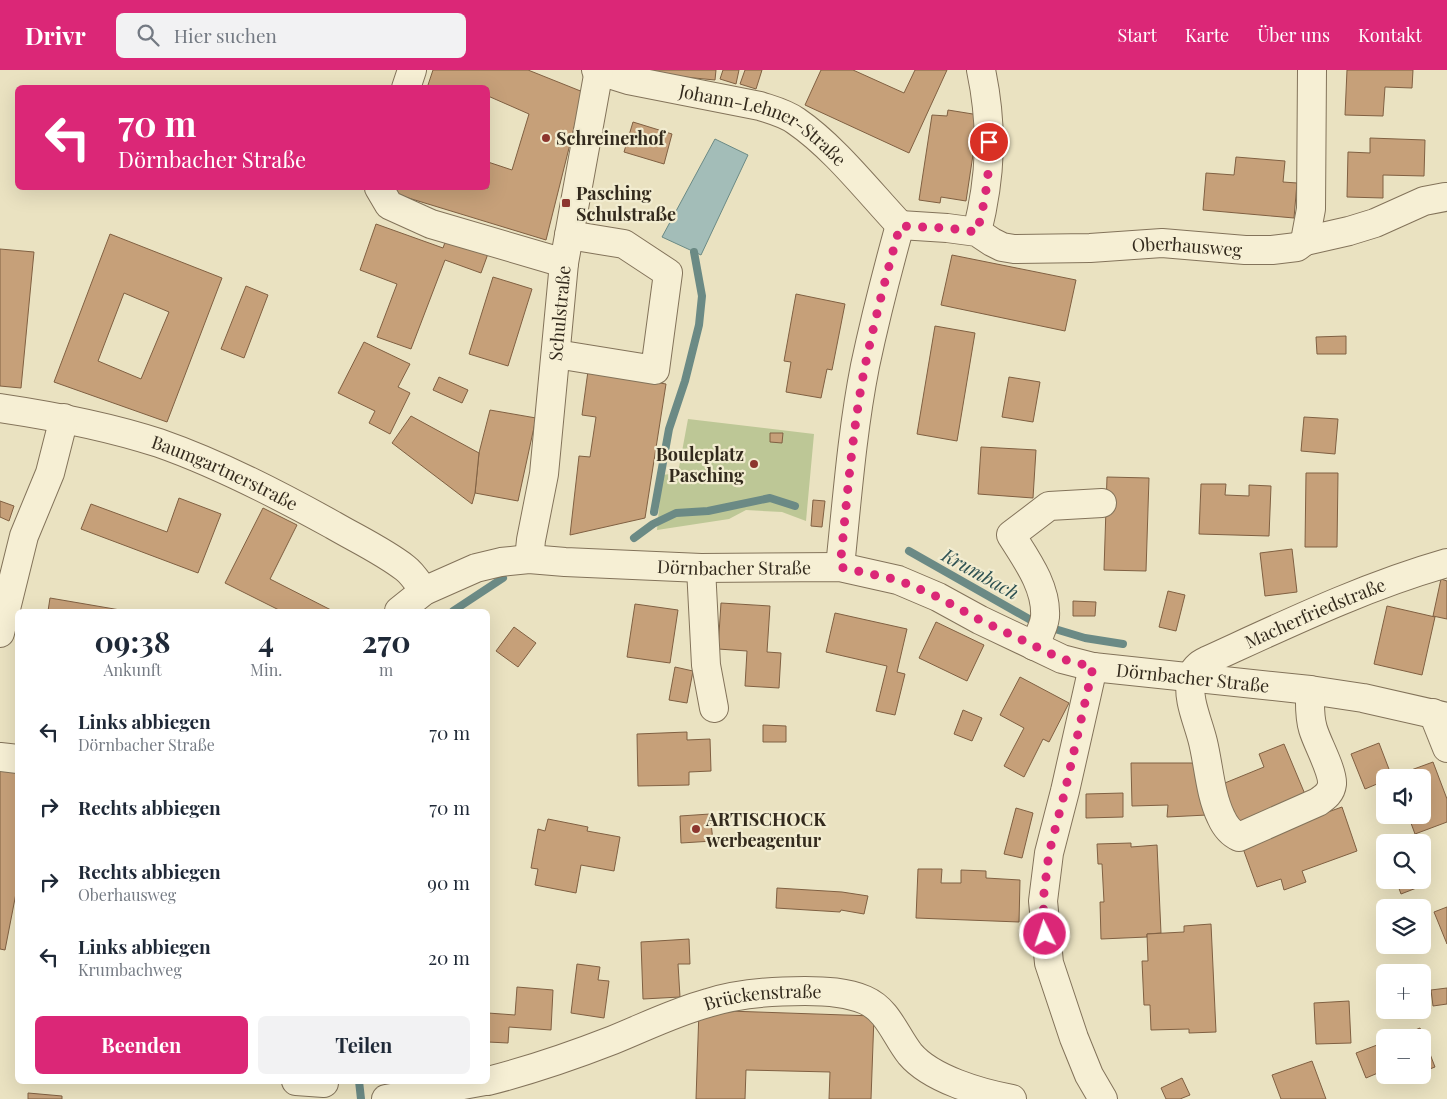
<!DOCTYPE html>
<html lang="de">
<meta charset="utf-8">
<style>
:root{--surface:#fff;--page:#f2f2f3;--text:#1f2937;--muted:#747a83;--accent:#db2777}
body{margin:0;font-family:"Playfair Display",serif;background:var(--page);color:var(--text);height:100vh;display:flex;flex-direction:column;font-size:19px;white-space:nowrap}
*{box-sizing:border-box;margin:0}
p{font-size:16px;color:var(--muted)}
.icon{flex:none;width:28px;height:28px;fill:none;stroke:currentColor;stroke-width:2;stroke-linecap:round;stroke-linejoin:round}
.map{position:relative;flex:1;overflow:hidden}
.panel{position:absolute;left:15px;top:539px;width:475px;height:475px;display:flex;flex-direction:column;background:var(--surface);border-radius:8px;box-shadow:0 5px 20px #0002}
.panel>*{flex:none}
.banner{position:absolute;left:15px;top:15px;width:475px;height:105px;border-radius:8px;box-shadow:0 5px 20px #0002;background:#db2777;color:#fff;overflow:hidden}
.buttons{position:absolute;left:1376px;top:699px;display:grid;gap:10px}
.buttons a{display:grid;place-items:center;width:55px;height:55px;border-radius:8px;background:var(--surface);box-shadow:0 5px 20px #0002;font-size:25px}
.pin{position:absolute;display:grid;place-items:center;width:42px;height:42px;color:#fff;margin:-21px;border:2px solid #fff;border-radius:50%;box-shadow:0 1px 5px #0007}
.me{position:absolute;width:55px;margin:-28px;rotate:356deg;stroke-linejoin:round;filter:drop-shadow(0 0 4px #0008)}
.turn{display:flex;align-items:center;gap:18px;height:105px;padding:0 20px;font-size:22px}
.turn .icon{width:65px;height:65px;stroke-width:2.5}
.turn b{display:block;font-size:35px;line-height:42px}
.eta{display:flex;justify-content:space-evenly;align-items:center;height:85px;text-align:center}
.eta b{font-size:30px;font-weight:700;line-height:35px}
.button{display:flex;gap:10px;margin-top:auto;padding:10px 20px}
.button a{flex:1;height:58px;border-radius:8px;background:var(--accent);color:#fff;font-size:20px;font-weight:700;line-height:58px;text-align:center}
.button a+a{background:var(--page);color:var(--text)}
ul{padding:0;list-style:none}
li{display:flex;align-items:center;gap:15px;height:75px;padding:0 20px}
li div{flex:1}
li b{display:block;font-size:19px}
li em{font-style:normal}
header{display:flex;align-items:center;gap:30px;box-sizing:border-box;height:70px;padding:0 25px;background:var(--accent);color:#fff}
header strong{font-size:24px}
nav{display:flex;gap:28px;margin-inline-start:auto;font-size:18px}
.search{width:350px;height:45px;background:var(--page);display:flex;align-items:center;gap:12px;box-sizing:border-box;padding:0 18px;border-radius:8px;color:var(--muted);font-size:19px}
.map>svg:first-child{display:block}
.green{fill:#bdc796}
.water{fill:#a3bdb8;stroke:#6b8a85}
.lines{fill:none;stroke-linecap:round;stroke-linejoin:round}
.stream{stroke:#6b8a85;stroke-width:8}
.building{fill:#c6a079;stroke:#806042;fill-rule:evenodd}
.minor-casing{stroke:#83735a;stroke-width:30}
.minor{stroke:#f6efd4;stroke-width:28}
.route{stroke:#db2777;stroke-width:9;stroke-dasharray:0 16.2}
.poi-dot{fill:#8d362e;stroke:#f2ecd0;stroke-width:2}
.labels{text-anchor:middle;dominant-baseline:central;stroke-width:4.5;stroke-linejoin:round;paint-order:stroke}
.street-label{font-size:18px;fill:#332a1d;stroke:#f2ecd0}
.poi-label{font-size:18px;font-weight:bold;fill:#332a1d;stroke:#f2ecd0;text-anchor:start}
.water-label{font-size:19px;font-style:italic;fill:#2d5152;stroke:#f2ecd0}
</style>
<header>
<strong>Drivr</strong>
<div class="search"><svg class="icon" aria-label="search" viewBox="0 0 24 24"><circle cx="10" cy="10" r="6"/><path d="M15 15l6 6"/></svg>Hier suchen</div>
<nav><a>Start</a><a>Karte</a><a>Über uns</a><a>Kontakt</a></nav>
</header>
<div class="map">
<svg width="1447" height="1029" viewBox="0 0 1447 1029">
<rect width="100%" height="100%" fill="#eae2c1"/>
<path class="green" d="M688,349L814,364L806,451L782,442L746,440L729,449L657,460L662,405L678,403Z"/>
<path class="water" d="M715,69L748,85L701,185L662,167Z"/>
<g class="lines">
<g class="stream">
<path d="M654,442L669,359L685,311L699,255L702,226L694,182"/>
<path d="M634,468L653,454L676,443L708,441L770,428L795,436"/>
<path d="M909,481L1036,553"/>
<path d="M453,541L503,508"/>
<path d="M1055,559L1085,568L1123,574"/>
<path d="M359,1011L361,1029"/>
</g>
</g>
<g class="building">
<path d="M433,0H528L583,22L546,170L392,123L394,118H488V92L512,100L529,44L488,26V18H427Z"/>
<path d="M653,0H716L715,10L653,4Z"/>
<path d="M723,0H739L736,14L720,9Z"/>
<path d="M745,0H762L756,19L740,14Z"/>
<path d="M821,0H853L904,23L915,0H947L909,83L805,35Z"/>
<path d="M1347,0H1413L1412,18L1385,17L1383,46L1345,45Z"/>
<path d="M948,40L979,45L966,131L941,127L940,133L919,130L932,45L947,46Z"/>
<path d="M633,52L672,64L664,94L624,82Z"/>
<path d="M1370,68L1425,70L1424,106L1383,105V128L1347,127L1348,82L1370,83Z"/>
<path d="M1236,87L1285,91L1283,112L1297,113L1294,148L1203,140L1206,103L1234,105Z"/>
<path d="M376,154L443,178L447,167L489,181L481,203L445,190L411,279L377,267L397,214L360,200Z"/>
<path d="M110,164L222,208L167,352L54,312ZM124,223L169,242L141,309L98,291Z"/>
<path d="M0,179L34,182L21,318L0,316Z"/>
<path d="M952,185L1076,210L1065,261L941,235Z"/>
<path d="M493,207L532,219L508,296L469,284Z"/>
<path d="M246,216L268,225L244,288L221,279Z"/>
<path d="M796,224L845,234L832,300L827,299L821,328L786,322L791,292L784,291Z"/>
<path d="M935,256L975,263L957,371L917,364Z"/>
<path d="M1346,266V284H1317L1316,267Z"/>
<path d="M364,272L410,294L398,317L410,323L390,364L369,353L375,341L338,323Z"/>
<path d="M588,301L666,314L645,448L570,465L579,386L590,387L596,347L582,345Z"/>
<path d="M439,307L468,320L462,333L433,320Z"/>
<path d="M1009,307L1040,312L1033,352L1002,347Z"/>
<path d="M490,340L536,348L518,431L475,423L479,383Z"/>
<path d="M411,346L479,383L475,423L472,434L392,373Z"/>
<path d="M1304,347L1338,349L1335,384L1301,381Z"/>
<path d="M770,363H783L782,373L770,372Z"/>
<path d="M981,377L1036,380L1033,428L978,424Z"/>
<path d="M1306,403H1338L1337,477H1305Z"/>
<path d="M1107,407L1149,408L1146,501L1104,500Z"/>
<path d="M1201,414H1226L1225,425L1249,426V415L1271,416L1269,466L1199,464Z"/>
<path d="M179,428L221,444L198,503L81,459L91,434L167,462Z"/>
<path d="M813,430L825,431L822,457L811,456Z"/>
<path d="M0,431L14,436L9,451L0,447Z"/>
<path d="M263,438L297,455L270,509L333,541H281L225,513Z"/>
<path d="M1292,479L1297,522L1265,526L1260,483Z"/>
<path d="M1441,509L1447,511V549L1433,546Z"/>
<path d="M1168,521L1185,525L1176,561L1159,557Z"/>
<path d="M50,528L126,541H48Z"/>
<path d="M1073,531L1096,532L1095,546H1073Z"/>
<path d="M721,533L770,536L767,582L781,583L779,618L745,616L747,581L718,579Z"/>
<path d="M635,534L678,540L670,593L627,587Z"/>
<path d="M1387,536L1435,547L1422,605L1374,594Z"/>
<path d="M835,543L907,559L897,602L905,604L895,645L876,641L887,596L826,582Z"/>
<path d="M936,552L984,575L967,611L919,588Z"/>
<path d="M514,557L536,573L518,597L496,581Z"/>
<path d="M675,597L693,601L687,633L669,630Z"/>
<path d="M1020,607L1069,633L1049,672L1043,669L1024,707L1004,696L1024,658L1000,645Z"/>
<path d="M963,640L982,648L972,671L954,664Z"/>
<path d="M763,655L786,656V672H763Z"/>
<path d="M687,662V670L710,669L711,701L689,702V715L638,716L637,664Z"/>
<path d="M1379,673L1392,707L1433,692L1447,729V752L1415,764L1408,745H1422V708H1385V734L1377,714L1365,719L1351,684Z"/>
<path d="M1284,674L1307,729L1237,757L1220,715L1264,697L1259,684Z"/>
<path d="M1131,693H1193L1207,745L1167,747L1168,735L1132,736Z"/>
<path d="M0,699L18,702V813L5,880L0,879Z"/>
<path d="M1123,723V747L1086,748V724Z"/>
<path d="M1342,737L1357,781L1302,801L1306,812L1284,820L1281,809L1257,817L1241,773Z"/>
<path d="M1016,738L1033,743L1022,788L1004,784Z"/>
<path d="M710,744L713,771L681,773L680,746Z"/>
<path d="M548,749L588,757L587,761L620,767L614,801L581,795L576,823L535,815L538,799L531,798L538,759L545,761Z"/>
<path d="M1131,773V777L1157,775L1161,863L1147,864V867L1101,869L1100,832H1104L1102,794H1098L1097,774Z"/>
<path d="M918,799H942L941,813H961V800L986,801V808L1020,810L1019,852L916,848Z"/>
<path d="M1396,810H1417L1419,817L1401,824Z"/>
<path d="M777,818L842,822L868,826L864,844L841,840L840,842L776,838Z"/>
<path d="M1447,837V874L1434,842Z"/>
<path d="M1211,854L1216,962L1189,963V959L1151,960L1150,935H1144L1142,891H1148L1147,864L1184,862V856Z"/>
<path d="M689,869L690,894H678L680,927L643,929L641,872Z"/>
<path d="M577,894L600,897L598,910L609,911L604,948L571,943Z"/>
<path d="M517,917L553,920L551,960L509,957L508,973L488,972V943L515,945Z"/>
<path d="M1447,918V934L1433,936L1431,920Z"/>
<path d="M1349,931L1351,973L1316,974L1314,933Z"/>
<path d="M699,940L874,946L871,1029H829L830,1002L746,1000L745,1029H696Z"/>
<path d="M1420,958L1435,997L1422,1002V968H1396Z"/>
<path d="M1385,972V1000L1366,1008L1356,983Z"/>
<path d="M1312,991L1326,1029H1281L1272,1005Z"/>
<path d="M1390,1005H1414L1393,1013Z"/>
<path d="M1182,1008L1190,1025L1180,1029H1166L1161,1018Z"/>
<path d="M28,1023L62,1026V1029H28Z"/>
</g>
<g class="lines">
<g class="minor-casing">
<g id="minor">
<path id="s1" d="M596,0L628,10L760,36C772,40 785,43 796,51C834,77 868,121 900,155"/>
<path d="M406,18L412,0"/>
<path d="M379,118L389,135L431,154L564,193"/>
<path id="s2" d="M900,155L947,158L977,162L992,172L1002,177L1014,179L1090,178L1162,173L1245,180H1272L1297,177L1305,171L1311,139L1312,0"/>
<path d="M977,162C991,106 993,57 981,0"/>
<path d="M1305,171L1349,161L1375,153L1424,131L1445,127"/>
<path d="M556,284L655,300L668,203L624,174L569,165"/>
<path id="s3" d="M0,338C54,346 107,356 159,373C219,394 277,424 333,455C357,469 383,481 405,498C413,504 418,513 424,521"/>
<path id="s4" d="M529,489L531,470L544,404L564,193L599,0"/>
<path d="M840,497C847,430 852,362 865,296C875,249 887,202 900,155"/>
<path d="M701,498L706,595L714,638"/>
<path id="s5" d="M399,541L424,521L476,498L501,492L529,489L565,492L701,498L840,497L898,510L938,527L980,550L1062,589L1093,597L1310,620L1363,628L1447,647"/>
<path d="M0,563L24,466L50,403L64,348"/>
<path d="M1034,576C1038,567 1044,557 1045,547C1047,517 1026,489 1011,465L1049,436L1102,433"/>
<path d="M1093,597L1065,721L1049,783L1043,831L1049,893L1074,968L1089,1005L1103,1029"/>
<path id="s6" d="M1310,620C1310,633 1309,646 1313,659C1317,673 1333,701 1332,714C1331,723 1325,727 1318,732L1239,767C1230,763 1225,756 1221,747C1210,724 1209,697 1203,672C1198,651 1187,630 1191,608C1193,600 1199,594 1206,591C1285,555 1363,517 1447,493"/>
<path d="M1433,643L1447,678"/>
<path d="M0,687L18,689"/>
<path d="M296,1011L324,1013"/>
<path id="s7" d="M488,1011C531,1000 572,986 613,970C645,957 675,942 708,933C739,923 773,921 805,921C825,921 846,922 865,930C888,940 895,965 910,984C931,1009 980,1023 1012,1029"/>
<path d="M386,1029L485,1011"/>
</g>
</g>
<use href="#minor" class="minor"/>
</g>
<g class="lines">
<path class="route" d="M989,72C990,103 985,132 977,162L947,158L900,156C887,202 875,249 865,296C852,362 847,430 840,497L898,510L938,527L980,550L1062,589L1093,597L1065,721L1049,783L1043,831L1045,864"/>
</g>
<g class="poi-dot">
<circle cx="546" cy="68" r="5"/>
<rect x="561" y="128" width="10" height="10" rx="2.5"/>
<circle cx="754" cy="394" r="5"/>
<circle cx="696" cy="759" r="5"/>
</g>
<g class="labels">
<g class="street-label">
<text stroke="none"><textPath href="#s1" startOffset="178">Johann-Lehner-Straße</textPath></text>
<text stroke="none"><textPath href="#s2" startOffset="292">Oberhausweg</textPath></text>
<text stroke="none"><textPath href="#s4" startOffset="248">Schulstraße</textPath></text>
<text stroke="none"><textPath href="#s3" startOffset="235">Baumgartnerstraße</textPath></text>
<text stroke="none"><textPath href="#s5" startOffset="348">Dörnbacher Straße</textPath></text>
<text stroke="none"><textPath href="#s6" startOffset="521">Macherfriedstraße</textPath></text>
<text stroke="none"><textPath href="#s5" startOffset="828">Dörnbacher Straße</textPath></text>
<text stroke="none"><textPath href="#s7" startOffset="289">Brückenstraße</textPath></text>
</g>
<g class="poi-label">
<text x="556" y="68">Schreinerhof</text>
<text x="576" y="123">Pasching<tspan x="576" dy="21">Schulstraße</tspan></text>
<text x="744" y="384" text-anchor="end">Bouleplatz<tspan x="744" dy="21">Pasching</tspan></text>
<text x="706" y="749">ARTISCHOCK<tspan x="706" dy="21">werbeagentur</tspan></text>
</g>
<g class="water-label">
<text transform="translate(981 503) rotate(29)">Krumbach</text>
</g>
</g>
</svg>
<div class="buttons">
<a><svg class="icon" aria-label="sound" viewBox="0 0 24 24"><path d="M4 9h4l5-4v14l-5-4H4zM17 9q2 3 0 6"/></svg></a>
<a><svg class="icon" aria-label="search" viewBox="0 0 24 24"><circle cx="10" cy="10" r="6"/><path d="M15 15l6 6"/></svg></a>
<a><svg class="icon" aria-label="layers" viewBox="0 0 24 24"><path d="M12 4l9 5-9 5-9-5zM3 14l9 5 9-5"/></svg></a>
<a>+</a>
<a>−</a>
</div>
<div class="pin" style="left:989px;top:72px;background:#d93025"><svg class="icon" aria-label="arrive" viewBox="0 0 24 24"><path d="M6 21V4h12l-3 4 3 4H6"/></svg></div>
<svg class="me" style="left:1045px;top:864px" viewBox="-20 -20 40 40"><circle r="17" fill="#db2777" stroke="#fff" stroke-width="3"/><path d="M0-11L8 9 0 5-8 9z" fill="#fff"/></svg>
<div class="banner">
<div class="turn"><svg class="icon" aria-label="left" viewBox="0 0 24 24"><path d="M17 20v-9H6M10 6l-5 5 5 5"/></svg><div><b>70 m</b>Dörnbacher Straße</div></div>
</div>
<section class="panel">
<div class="eta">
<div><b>09:38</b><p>Ankunft</p></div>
<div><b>4</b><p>Min.</p></div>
<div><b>270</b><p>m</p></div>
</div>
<ul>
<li><svg class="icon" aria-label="left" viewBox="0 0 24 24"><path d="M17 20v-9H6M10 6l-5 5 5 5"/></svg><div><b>Links abbiegen</b><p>Dörnbacher Straße</p></div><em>70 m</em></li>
<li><svg class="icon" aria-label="right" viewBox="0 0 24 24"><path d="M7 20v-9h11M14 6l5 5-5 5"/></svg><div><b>Rechts abbiegen</b></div><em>70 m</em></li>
<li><svg class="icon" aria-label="right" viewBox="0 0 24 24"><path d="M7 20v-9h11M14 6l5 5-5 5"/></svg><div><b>Rechts abbiegen</b><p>Oberhausweg</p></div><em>90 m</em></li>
<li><svg class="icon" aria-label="left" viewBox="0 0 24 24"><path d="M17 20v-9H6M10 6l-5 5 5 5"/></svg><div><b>Links abbiegen</b><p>Krumbachweg</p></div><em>20 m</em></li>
</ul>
<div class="button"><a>Beenden</a><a>Teilen</a></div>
</section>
</div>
